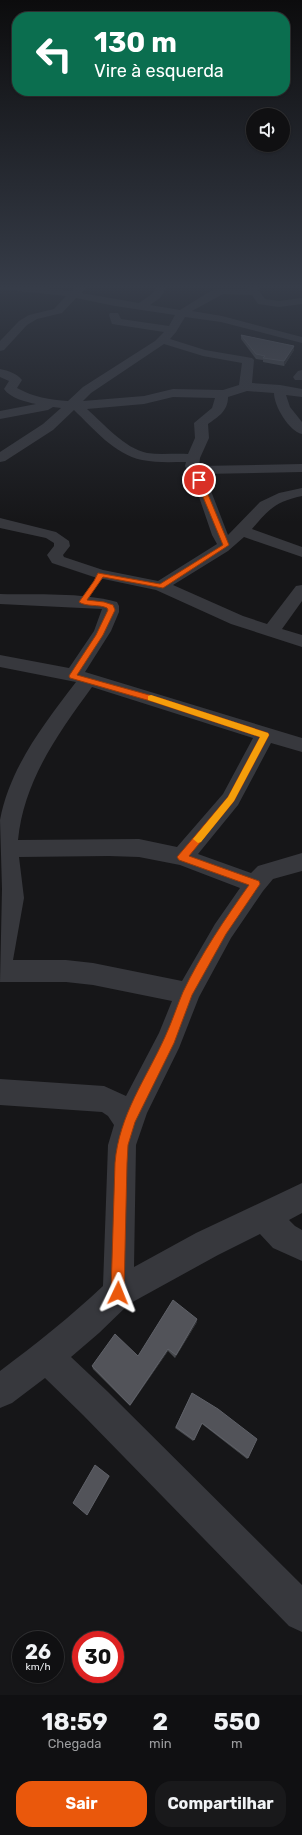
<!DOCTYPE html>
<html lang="pt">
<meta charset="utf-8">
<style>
:root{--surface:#101012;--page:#19191b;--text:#f1f3f6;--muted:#9c9d9f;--line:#303032;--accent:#ea580c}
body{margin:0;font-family:Rubik,sans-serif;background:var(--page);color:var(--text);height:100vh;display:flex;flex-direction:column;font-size:15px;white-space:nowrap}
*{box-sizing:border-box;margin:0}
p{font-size:13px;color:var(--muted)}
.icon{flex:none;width:22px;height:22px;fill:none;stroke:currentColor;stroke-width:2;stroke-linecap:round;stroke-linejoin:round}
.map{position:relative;height:1695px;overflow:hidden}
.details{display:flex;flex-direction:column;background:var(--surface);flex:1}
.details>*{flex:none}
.hud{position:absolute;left:12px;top:12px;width:278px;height:84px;border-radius:16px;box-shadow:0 1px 3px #0004,0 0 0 1px var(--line);background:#0b6e4f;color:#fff;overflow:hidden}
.tools{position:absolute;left:246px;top:108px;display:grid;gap:8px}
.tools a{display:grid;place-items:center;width:44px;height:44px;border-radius:50%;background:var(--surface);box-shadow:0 1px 3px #0004,0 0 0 1px var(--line);font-size:20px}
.speed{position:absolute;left:12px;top:1631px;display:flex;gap:8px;font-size:20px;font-weight:700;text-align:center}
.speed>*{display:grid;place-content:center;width:52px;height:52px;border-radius:50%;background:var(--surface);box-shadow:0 1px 3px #0004,0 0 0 1px var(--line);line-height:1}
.speed small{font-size:10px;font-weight:400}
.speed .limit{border:6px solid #d22;background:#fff;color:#111}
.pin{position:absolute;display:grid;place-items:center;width:34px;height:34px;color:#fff;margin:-17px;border:2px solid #fff;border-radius:50%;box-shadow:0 1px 4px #0007}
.me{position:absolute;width:44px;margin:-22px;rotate:2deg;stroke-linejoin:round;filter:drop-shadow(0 0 3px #0008)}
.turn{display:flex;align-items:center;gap:14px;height:84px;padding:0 16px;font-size:18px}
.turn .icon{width:52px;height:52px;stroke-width:2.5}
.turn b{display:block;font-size:28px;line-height:34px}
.eta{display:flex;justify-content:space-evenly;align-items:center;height:68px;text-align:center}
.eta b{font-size:24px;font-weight:700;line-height:28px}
.cta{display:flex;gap:8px;margin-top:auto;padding:8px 16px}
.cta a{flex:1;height:46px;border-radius:16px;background:var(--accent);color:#fff;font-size:16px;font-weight:700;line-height:46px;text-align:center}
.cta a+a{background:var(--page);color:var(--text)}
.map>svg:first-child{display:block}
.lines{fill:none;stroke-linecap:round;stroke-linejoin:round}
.minor{fill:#37383d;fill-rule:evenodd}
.wall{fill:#47494d}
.shaded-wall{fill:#2f3033}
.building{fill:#525359;stroke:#5f6168}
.route{fill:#ea580c;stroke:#983908}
.slow{fill:#f59e0b}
</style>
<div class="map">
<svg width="302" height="1695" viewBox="0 0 302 1695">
<rect width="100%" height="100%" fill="#161618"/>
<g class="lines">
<g class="minor">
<path d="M0,285H17L72,291L77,285H84L86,287L81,293L139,303L152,294L158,285H168L160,298L150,305L180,310L209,292L218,289H248L251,285H262L258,289L265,299L279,301L302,298V304L279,307L258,304L252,295L223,294L192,311L222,316L302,337V343L221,322L185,317L176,332L170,339L205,350L252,358L254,360L252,383L280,385L302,389V397L286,395L290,407L302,422V434C289,431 274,406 274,393L247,391L228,397C228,411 218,417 208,424L209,438L200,458L199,466L302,464V472L203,474L211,491L228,535L260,502L279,493L302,488V496C275,502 269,509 252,529L302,547V557L244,537L228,551L173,585L243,616L267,624L296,586L302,585V601L282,629L302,635V647L231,624L156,590L94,577L52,563L47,555L54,546V543L46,538L0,528V518L56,532L69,541L70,546L63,555L64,557L103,570L158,581L217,544L212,535L197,491L185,466L186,462C171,462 157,463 142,460C114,454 94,429 74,410L53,430L5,461L0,462V452L43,424L61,408L53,407L48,410L0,419V411L36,404C26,402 10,398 4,389L9,381L0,377V369C9,371 16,373 22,380L17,388C33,397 50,400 68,401L83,387L155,341L164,332L112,324L109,315L110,313H118L121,319L169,326L175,315L115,306L76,298L62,313L37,319L27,325L4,350L0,351V341L19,321L29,315L54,309L66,296L0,289ZM164,344L203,356L242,363L239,385L223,390L173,389L144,396L83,401L91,393ZM173,397L215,398L212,408L194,423L195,438L188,454C175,453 161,455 147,453C124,448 104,424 87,409L144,404Z"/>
<path d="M302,370V380H295L293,377L298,371Z"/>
<path d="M0,594C37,595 81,592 117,602L119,606V612L111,631L85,672L302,738V752L271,743L238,805L198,854L251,873L258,866L302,853V871L273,879L263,891L231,938L199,997L179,1048L147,1113L136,1145L134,1267L196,1233L302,1183V1213L289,1220L295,1226L302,1230V1261L273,1248L260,1234L218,1255L129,1304L99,1333L71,1357L107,1391L302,1585V1632L289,1626L83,1415L45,1378L12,1403L0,1408V1371C36,1344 70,1317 103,1286L108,1145L114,1125L108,1116L102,1112L0,1105V1079L104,1086L126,1096L159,1033L172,1001L93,985L66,982H0L2,889L0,820C10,767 44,724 76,682L0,667V655L69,668L94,631L102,609L0,604ZM92,687L253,738L223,794L177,847L139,839L18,840C24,780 58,734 92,687ZM109,856L139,857L180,865L240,888L215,924L182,981L93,963L66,960H13L24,898L19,857Z"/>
</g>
</g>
<g class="wall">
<path d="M241,335L294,346V350L284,366L263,362V360L256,359L241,339Z"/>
<path d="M197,1322L175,1358L168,1351L130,1406L93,1369L92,1366L138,1356Z"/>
<path d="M192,1393L248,1458L247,1459L202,1424L193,1441L175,1428Z"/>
</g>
<g class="shaded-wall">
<path d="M294,346V350L284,366V361Z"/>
<path d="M197,1319V1322L175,1358L176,1355Z"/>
<path d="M168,1349V1351L130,1406V1405Z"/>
<path d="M95,1465L110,1476L87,1515Z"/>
</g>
<g class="building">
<path d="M241,335L294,346L284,361L263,358L265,356L256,354Z"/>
<path d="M173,1300L197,1319L176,1355L168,1349L130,1405L92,1366L115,1334L138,1356Z"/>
<path d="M192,1393L218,1409L257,1439L248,1458L202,1423L194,1440L176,1427Z"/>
<path d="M95,1465L109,1476L87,1515L73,1503Z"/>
</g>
<linearGradient id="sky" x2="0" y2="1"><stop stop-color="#0c0c0d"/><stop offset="0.55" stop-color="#363c48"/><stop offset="1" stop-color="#363c48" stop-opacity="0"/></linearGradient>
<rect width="302" height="522" fill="url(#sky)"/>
<path class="route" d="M199,479L202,480L229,545L163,588L103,577L87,600L104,602L113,605L115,610L103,635L77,675L160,698L268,733L269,735L234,801L189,856L259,881L260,884L226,934L192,995L174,1043L135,1122L128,1145L127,1163L124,1293L122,1298L118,1299L113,1298L111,1293L115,1163C119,1115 146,1079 165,1037C172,1022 177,1006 183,992C201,954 225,919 249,885L179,860L177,857L228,797L260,737L154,702L70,678L69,676L96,635L108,610L107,608C99,604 86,607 79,602L94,581L98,573L160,584L223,545L196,480Z"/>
<path class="slow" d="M151,695L268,733L269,735L234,801L201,842L198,843L193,839L228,797L260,737L148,700V696Z"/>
</svg>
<div class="tools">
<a><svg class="icon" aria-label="sound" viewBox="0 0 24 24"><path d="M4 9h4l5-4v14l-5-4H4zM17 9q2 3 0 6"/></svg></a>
</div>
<div class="speed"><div>26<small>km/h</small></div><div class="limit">30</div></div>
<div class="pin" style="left:199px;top:480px;background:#d93025"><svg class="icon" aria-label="arrive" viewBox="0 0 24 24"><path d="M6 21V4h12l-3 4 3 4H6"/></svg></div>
<svg class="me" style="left:118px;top:1293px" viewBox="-20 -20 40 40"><path d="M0-17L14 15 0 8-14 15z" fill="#ea580c" stroke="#fff" stroke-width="4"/></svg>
<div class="hud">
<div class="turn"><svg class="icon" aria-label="left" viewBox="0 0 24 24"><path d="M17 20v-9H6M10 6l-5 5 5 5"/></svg><div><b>130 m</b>Vire à esquerda</div></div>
</div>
</div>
<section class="details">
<div class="eta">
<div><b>18:59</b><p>Chegada</p></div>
<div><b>2</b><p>min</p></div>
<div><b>550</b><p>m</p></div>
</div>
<div class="cta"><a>Sair</a><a>Compartilhar</a></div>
</section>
